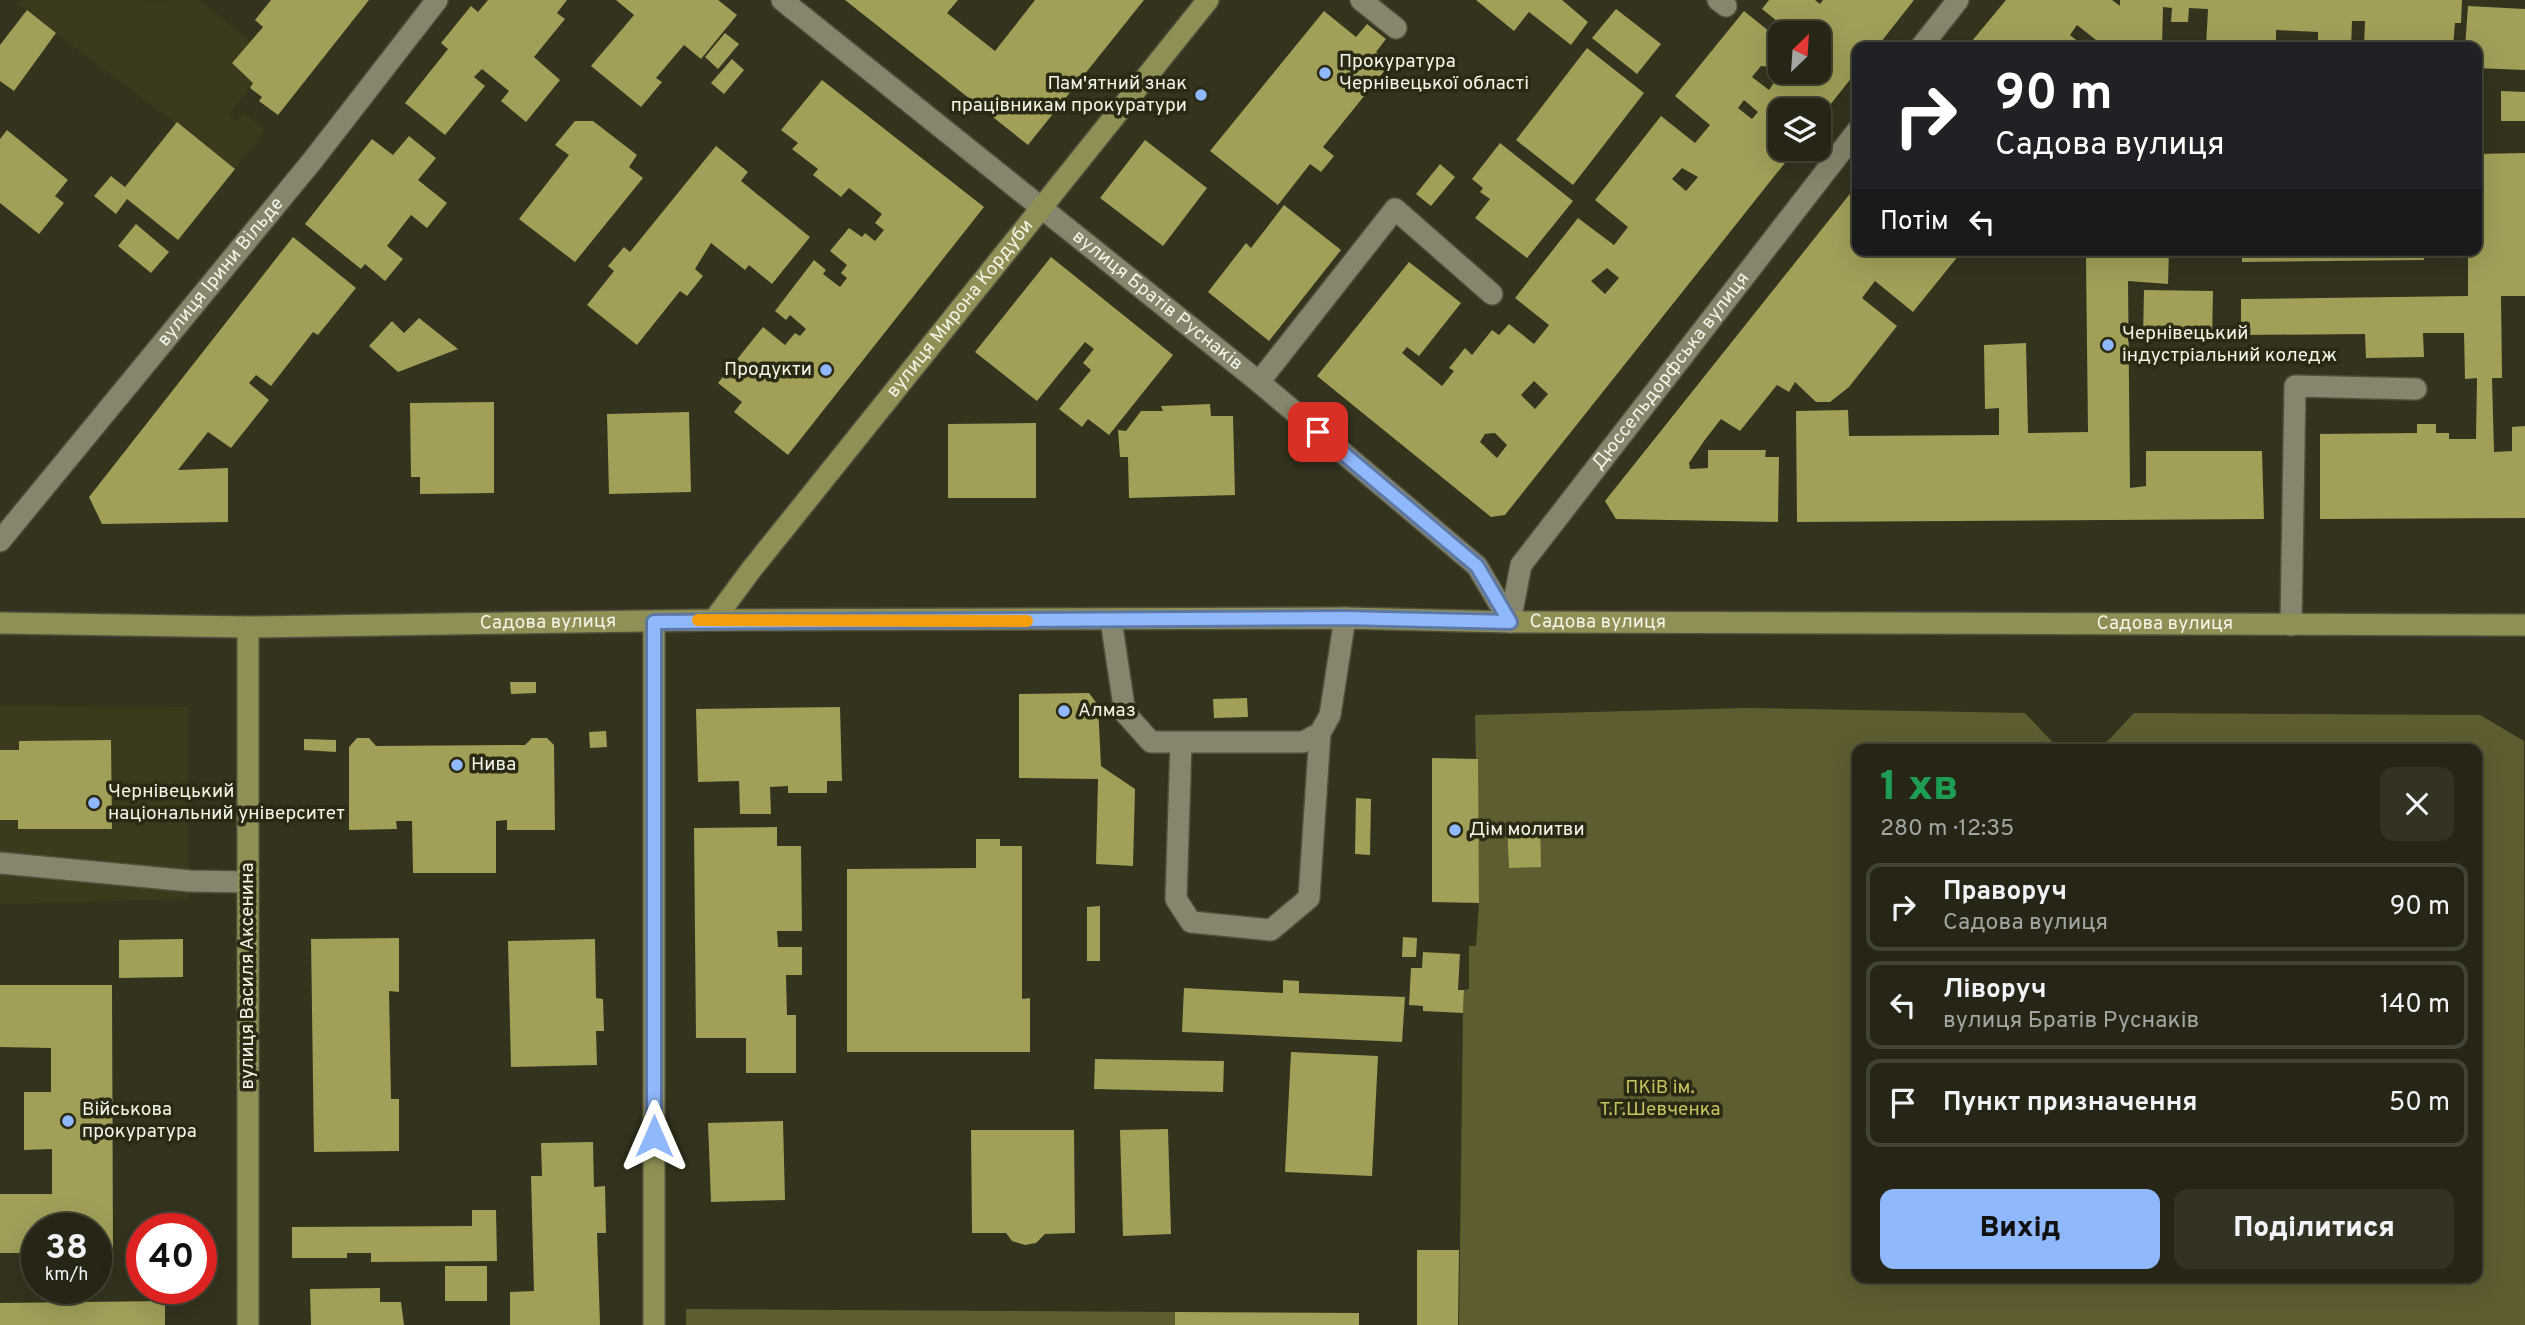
<!DOCTYPE html>
<html lang="uk">
<meta charset="utf-8">
<style>
:root{--surface:#272616;--page:#333223;--text:#f1f3f6;--muted:#a4a5a1;--line:#434335;--accent:#90b8fd}
body{margin:0;font-family:Overpass,sans-serif;background:var(--page);color:var(--text);height:100vh;display:flex;flex-direction:column;font-size:26px;white-space:nowrap}
*{box-sizing:border-box;margin:0}
p{font-size:23px;color:var(--muted)}
.icon{flex:none;width:38px;height:38px;fill:none;stroke:currentColor;stroke-width:2;stroke-linecap:round;stroke-linejoin:round}
.map{position:relative;flex:1;overflow:hidden}
.drawer{position:absolute;left:1852px;top:744px;width:630px;height:539px;display:flex;flex-direction:column;background:var(--surface);border-radius:14px;box-shadow:0 7px 28px #0002,0 0 0 2px var(--line)}
.drawer>*{flex:none}
.guide{position:absolute;left:1852px;top:42px;width:630px;height:214px;border-radius:14px;box-shadow:0 7px 28px #0002,0 0 0 2px var(--line);background:#202124;color:#fff;overflow:hidden}
.needle{width:46px;rotate:25deg}
.buttons{position:absolute;left:1768px;top:21px;display:grid;gap:14px}
.buttons a{display:grid;place-items:center;width:63px;height:63px;border-radius:14px;background:var(--surface);box-shadow:0 7px 28px #0002,0 0 0 2px var(--line);font-size:35px}
.speed{position:absolute;left:21px;top:1213px;display:flex;gap:14px;font-size:35px;font-weight:700;text-align:center}
.speed>*{display:grid;place-content:center;width:91px;height:91px;border-radius:50%;background:var(--surface);box-shadow:0 7px 28px #0002,0 0 0 2px var(--line);line-height:1}
.speed small{font-size:18px;font-weight:400}
.speed .limit{border:10px solid #d22;background:#fff;color:#111}
.pin{position:absolute;display:grid;place-items:center;width:60px;height:60px;color:#fff;margin:-30px;border-radius:14px;box-shadow:0 4px 10px #0006}
.me{position:absolute;width:77px;margin:-38px;rotate:0deg;stroke-linejoin:round;filter:drop-shadow(0 0 5px #0008)}
.turn{display:flex;align-items:center;gap:24px;height:147px;padding:0 28px;font-size:32px}
.turn .icon{width:91px;height:91px;stroke-width:2.5}
.turn b{display:block;font-size:49px;line-height:60px}
.then{display:flex;align-items:center;height:66px;padding:0 28px;background:#0003;gap:14px;font-size:26px}
.round{display:grid;place-items:center;flex:none;width:74px;height:74px;border-radius:14px;background:var(--page)}
.summary{display:flex;align-items:center;justify-content:space-between;height:119px;padding:0 28px}
h1{font-size:42px;font-weight:800;line-height:52px;color:#1e9e55}
.button{display:flex;gap:14px;margin-top:auto;padding:14px 28px}
.button a{flex:1;height:80px;border-radius:14px;background:var(--accent);color:#111;font-size:28px;font-weight:800;line-height:80px;text-align:center}
.button a+a{background:var(--page);color:var(--text)}
ul{padding:0;list-style:none}
li{display:flex;align-items:center;gap:21px;height:88px;margin:0 14px 10px;padding:0 14px;border:4px solid var(--line);border-radius:14px}
li div{flex:1}
li b{display:block;font-size:26px}
li em{font-style:normal}
.map>svg:first-child{display:block}
.built{fill:#3b3a1d}
.green{fill:#5e5d30;fill-rule:evenodd}
.building{fill:#a19f58;fill-rule:evenodd}
.lines{fill:none;stroke-linecap:round;stroke-linejoin:round}
.lane-casing{stroke:#4f4f3c;stroke-width:24}
.street-casing{stroke:#4f4f3c;stroke-width:24}
.secondary-casing{stroke:#4f4f3c;stroke-width:24}
.lane{stroke:#86866e;stroke-width:21}
.street{stroke:#86866e;stroke-width:21}
.secondary{stroke:#908f55;stroke-width:21}
.route-casing{stroke:#5e78a4;stroke-width:18}
.route{stroke:#90b8fd;stroke-width:12}
.slow{stroke:#f59e0b;stroke-width:12}
.poi-dot{fill:#90b8fd;stroke:#2a2914;stroke-width:2.5}
.labels{text-anchor:middle;dominant-baseline:central;stroke-width:7;stroke-linejoin:round;paint-order:stroke}
.poi-label{font-size:19px;fill:#f4f4e7;stroke:#2a2914;text-anchor:start}
.street-label{font-size:19px;fill:#f4f4e7;stroke:#2a2914}
.park-label{font-size:19px;fill:#c8c45f;stroke:#2a2914}
</style>
<div class="map">
<svg width="2525" height="1325" viewBox="0 0 2525 1325">
<rect width="100%" height="100%" fill="#34331e"/>
<g class="built">
<path d="M199,0L251,42L232,63L253,83L229,114L236,121L244,113L265,130L235,169L14,1Z"/>
<path d="M0,706L188,707V899L0,904Z"/>
</g>
<g class="green">
<path d="M1746,708L2025,713L2058,748H2101L2134,713L2480,715L2524,741L2525,1325H1459L1463,1013L1464,990L1469,989V946H1476L1479,903L1475,715ZM1857,749H2476V1278H1857Z"/>
<path d="M686,1309L1175,1312V1325H686Z"/>
</g>
<g class="building">
<path d="M271,0H369L278,115L259,101L262,97L250,88L253,83L232,63L263,27L255,20Z"/>
<path d="M488,0H567L557,13L565,19L534,57L560,80L526,122L501,101L509,91L482,69L474,77L485,86L445,135L405,103L448,49L441,43L471,6L478,12Z"/>
<path d="M616,0H718L737,15L701,59L684,45L656,78L662,82L641,107L591,66L634,15Z"/>
<path d="M845,0H958L947,13L995,51L1035,0H1144L1028,145Z"/>
<path d="M1476,0H1562L1588,22L1571,45L1529,12L1514,31Z"/>
<path d="M1769,0H1815L1820,4L1823,0H1914L1877,47H1857V71L1818,120V110H1780V149H1796L1505,515L1491,517L1317,376L1409,262L1461,303L1419,356L1407,347L1402,353L1442,386L1454,371L1449,368L1465,348L1472,355L1492,330L1499,335L1509,324L1534,344L1549,325L1515,298L1578,218L1614,245L1628,227L1595,200L1661,116L1695,143L1710,125L1675,96L1744,11L1780,40V72H1818V33H1785L1788,30L1762,9ZM1761,66L1770,67L1779,75L1769,90L1752,77ZM1744,100L1758,112L1752,119L1738,108ZM1682,168L1698,177L1686,191L1672,179ZM1607,268L1619,278L1605,294L1591,281ZM1534,381L1548,394L1535,409L1521,395ZM1495,433L1507,445L1497,458L1480,442L1485,434Z"/>
<path d="M2006,0H2112L2120,6V0H2462L2461,23H2455L2453,47H2364L2365,21H2352L2351,47H2318V32L2276,30V47H2206L2208,9L2189,8L2188,22H2171L2172,8L2163,7L2162,47H2105L2077,25L2070,35L2085,47H1967Z"/>
<path d="M2468,6L2525,9V70L2476,68V47H2465Z"/>
<path d="M1616,9L1661,44L1637,74L1592,38Z"/>
<path d="M27,10L56,33L14,91L0,81V45Z"/>
<path d="M1324,11L1356,37L1367,24L1386,39L1376,52L1390,64L1323,147L1334,156L1321,172L1310,164L1278,205L1210,151Z"/>
<path d="M725,33L739,44L718,69L705,57Z"/>
<path d="M1587,48L1644,93L1573,185L1516,140Z"/>
<path d="M732,59L744,70L724,94L711,83Z"/>
<path d="M822,80L984,207L788,455L734,412L742,402L718,383L763,327L785,345L795,333L800,336L806,329L790,315L786,320L775,311L814,260L826,270L823,274L840,287L847,278L841,273L847,265L830,251L849,228L862,237L865,233L875,241L884,230L875,223L882,214L849,188L841,197L813,175L818,169L792,149L798,143L781,130Z"/>
<path d="M2501,91L2525,92V121H2501Z"/>
<path d="M575,121H593L637,155L629,167L643,178L575,262L519,219L569,155L555,145Z"/>
<path d="M177,122L235,169L178,240L127,199L116,214L94,196L111,176L125,187Z"/>
<path d="M7,130L68,180L55,196L64,203L39,234L0,203V139Z"/>
<path d="M409,136L436,158L418,180L447,203L427,228L411,215L387,246L403,259L385,281L365,264L361,269L305,224L372,139L393,155Z"/>
<path d="M1145,140L1207,188L1163,246L1100,198Z"/>
<path d="M1500,143L1573,201L1527,258L1475,218L1490,199L1480,192L1483,188L1472,179Z"/>
<path d="M716,146L748,172L741,181L810,237L772,284L749,265L745,270L711,243L695,269L703,276L687,296L680,291L637,345L587,305L614,271L608,266L624,247L630,252Z"/>
<path d="M2525,153V296H2501L2502,378H2492L2494,452L2512,451V427L2525,426V518L2320,519V434L2417,433V424H2436V433H2449V439H2476L2477,378L2465,379L2464,333H2423L2424,357L2366,358L2365,334L2241,335V299L2468,296V250H2476V154Z"/>
<path d="M1440,164L1455,177L1431,206L1416,194Z"/>
<path d="M1857,185V250H1963L1913,312L1875,281L1862,298L1897,326L1849,387L1830,402H1816L1795,382L1789,392L1777,385L1740,431L1721,419L1704,441L1689,463L1690,469L1708,468V450H1766L1765,457H1779L1778,522L1616,519L1605,501Z"/>
<path d="M1284,205L1341,250L1269,341L1208,292L1246,243L1251,248Z"/>
<path d="M136,224L169,252L151,273L118,246Z"/>
<path d="M293,237L356,288L318,335L313,332L271,386L256,375L249,383L269,400L231,448L208,432L178,470L228,468V522L102,524L89,497Z"/>
<path d="M2096,250H2169L2168,284L2128,281L2130,488L2146,486V451H2262L2264,519L1797,522L1796,411L1848,410L1849,436L1999,435V408L1985,409L1984,345L2026,343L2028,433L2088,432L2086,258H2096Z"/>
<path d="M2242,250H2424V260L2242,262Z"/>
<path d="M1051,257L1173,355L1109,435L1088,419L1082,427L1059,409L1091,370L1083,363L1094,349L1085,342L1037,401L975,352Z"/>
<path d="M2144,290L2213,291L2212,340L2143,339Z"/>
<path d="M419,318L458,349L398,372L369,346L392,321L404,333Z"/>
<path d="M494,402V493L420,494V477H411L410,403Z"/>
<path d="M1210,404L1211,416H1233L1235,495L1129,498L1128,457H1120L1118,430L1126,431L1141,411H1163L1161,406Z"/>
<path d="M689,412L691,492L609,494L607,414Z"/>
<path d="M1036,423V498H948V424Z"/>
<path d="M510,682H536V693L511,694Z"/>
<path d="M1089,693L1098,705L1101,766L1135,789L1133,866L1096,864L1098,779L1019,778V694Z"/>
<path d="M1247,698L1248,717L1214,718L1213,699Z"/>
<path d="M840,707L842,781H827V793H788V786L770,787L771,814H740L739,781L698,782L696,709Z"/>
<path d="M606,731L607,747L590,748L589,732Z"/>
<path d="M357,738H369L376,746L525,745L532,738H547L554,745L555,830H507V820L496,821V873H413L412,821H396L397,829L349,830V747Z"/>
<path d="M304,739L336,740V752L304,750Z"/>
<path d="M111,740L112,829H18V820H0V750H19V741Z"/>
<path d="M1432,758L1478,759L1479,903L1432,902Z"/>
<path d="M1356,798L1371,799L1370,855L1355,854Z"/>
<path d="M1540,824L1541,867L1509,868L1507,825Z"/>
<path d="M777,827V846H801L802,931H777L778,947H802V975H786L787,1015H796V1073H746V1038H696L694,828Z"/>
<path d="M976,839H1000V846H1022V999L1030,998V1052H847V869L976,868Z"/>
<path d="M1100,906V961H1087V907Z"/>
<path d="M1403,937L1417,938L1416,957H1402Z"/>
<path d="M399,938V992L389,991L391,1099H399V1151L314,1152L311,939Z"/>
<path d="M183,939V977L119,978V940Z"/>
<path d="M595,939L596,998L603,999L604,1031H596L597,1065L511,1067L508,941Z"/>
<path d="M1423,952L1460,954L1458,990H1464L1463,1013L1423,1011V1006L1409,1005L1411,968H1422Z"/>
<path d="M1283,980L1299,981V993L1405,997L1402,1042L1182,1032L1184,988L1283,993Z"/>
<path d="M0,985H112L113,1253H96V1228H37V1253H0V1194H52V1149L24,1150V1092H51V1048L0,1047Z"/>
<path d="M1291,1052L1378,1056L1372,1176L1285,1172Z"/>
<path d="M1095,1059L1224,1061L1223,1092L1094,1089Z"/>
<path d="M783,1121L785,1200L711,1202L708,1123Z"/>
<path d="M1168,1129L1171,1234L1123,1236L1120,1130Z"/>
<path d="M971,1130H1074L1075,1233L1045,1234L1036,1243L1025,1245L1012,1241L1006,1233H972Z"/>
<path d="M593,1142L594,1187L605,1186L606,1233H597L600,1325H510V1292L534,1291L531,1176H542L541,1143Z"/>
<path d="M472,1210H496L497,1261L371,1262V1253H347V1258H292V1227L472,1226Z"/>
<path d="M1417,1250H1459L1458,1325H1417Z"/>
<rect x="445" y="1266" width="42" height="35"/>
<path d="M380,1288V1302H401L404,1325H311L310,1289Z"/>
<path d="M165,1301V1325H0V1303Z"/>
<path d="M1175,1312L1359,1313V1325H1175Z"/>
</g>
<g class="lines">
<g class="lane-casing">
<g id="lane">
<path d="M1361,0L1396,28"/>
<path d="M1718,0L1726,6"/>
<path d="M1259,382L1395,209L1492,294"/>
<path d="M1111,620L1125,713L1151,742H1303L1320,733L1330,715L1345,618"/>
<path d="M2291,625L2295,386L2416,389"/>
<path d="M1181,743L1176,899L1191,922L1271,930L1309,898L1320,733"/>
<path d="M0,863L190,881L248,882"/>
</g>
</g>
<g class="street-casing">
<g id="street">
<path id="s1" d="M782,0L1259,382L1477,566L1510,622"/>
<path d="M1921,47L1958,0"/>
<path id="s2" d="M0,541L313,160L437,0"/>
<path id="s3" d="M1510,622L1521,565L1857,131"/>
</g>
</g>
<g class="secondary-casing">
<g id="secondary">
<path id="s4" d="M714,620L751,570L1208,0"/>
<path d="M654,622V1325"/>
<path id="s5" d="M0,623L248,627L714,620L1345,618L1510,622L2525,625"/>
<path d="M248,1325V627"/>
</g>
</g>
<use href="#lane" class="lane"/>
<use href="#street" class="street"/>
<use href="#secondary" class="secondary"/>
</g>
<g class="lines">
<g class="route-casing">
<path id="route" d="M654,1136V622L1345,618L1510,622L1477,566L1318,432"/>
</g>
<use href="#route" class="route"/>
<path class="slow" d="M698,620L1027,621"/>
</g>
<g class="poi-dot">
<circle cx="1325" cy="73" r="7"/>
<circle cx="1201" cy="95" r="7"/>
<circle cx="2108" cy="345" r="7"/>
<circle cx="826" cy="370" r="7"/>
<circle cx="1064" cy="711" r="7"/>
<circle cx="457" cy="765" r="7"/>
<circle cx="94" cy="803" r="7"/>
<circle cx="1455" cy="830" r="7"/>
<circle cx="68" cy="1121" r="7"/>
</g>
<g class="labels">
<g class="poi-label">
<text x="1339" y="62">Прокуратура<tspan x="1339" dy="22">Чернівецької області</tspan></text>
<text x="1187" y="84" text-anchor="end">Пам'ятний знак<tspan x="1187" dy="22">працівникам прокуратури</tspan></text>
<text x="2122" y="334">Чернівецький<tspan x="2122" dy="22">індустріальний коледж</tspan></text>
<text x="812" y="370" text-anchor="end">Продукти</text>
<text x="1078" y="711">Алмаз</text>
<text x="471" y="765">Нива</text>
<text x="108" y="792">Чернівецький<tspan x="108" dy="22">національний університет</tspan></text>
<text x="1469" y="830">Дім молитви</text>
<text x="82" y="1110">Військова<tspan x="82" dy="22">прокуратура</tspan></text>
</g>
<g class="street-label">
<text stroke="none"><textPath href="#s2" startOffset="348">вулиця Ірини Вільде</textPath></text>
<text stroke="none"><textPath href="#s1" startOffset="481">вулиця Братів Руснаків</textPath></text>
<text stroke="none"><textPath href="#s4" startOffset="397">вулиця Мирона Кордуби</textPath></text>
<text stroke="none"><textPath href="#s3" startOffset="303">Дюссельдорфська вулиця</textPath></text>
<text stroke="none"><textPath href="#s5" startOffset="548">Садова вулиця</textPath></text>
<text stroke="none"><textPath href="#s5" startOffset="1598">Садова вулиця</textPath></text>
<text stroke="none"><textPath href="#s5" startOffset="2165">Садова вулиця</textPath></text>
<text transform="translate(248 976) rotate(-90)">вулиця Василя Аксенина</text>
</g>
<g class="park-label">
<text x="1660" y="1088">ПКіВ ім.<tspan x="1660" dy="22">Т.Г.Шевченка</tspan></text>
</g>
</g>
</svg>
<div class="buttons">
<a><svg class="needle" viewBox="-14 -14 28 28"><path d="M0-13l5 13h-10z" fill="#e53935"/><path d="M0 13l5-13h-10z" fill="#a4a5a1"/></svg></a>
<a><svg class="icon" aria-label="layers" viewBox="0 0 24 24"><path d="M12 4l9 5-9 5-9-5zM3 14l9 5 9-5"/></svg></a>
</div>
<div class="speed"><div>38<small>km/h</small></div><div class="limit">40</div></div>
<div class="pin" style="left:1318px;top:432px;background:#d93025"><svg class="icon" aria-label="arrive" viewBox="0 0 24 24"><path d="M6 21V4h12l-3 4 3 4H6"/></svg></div>
<svg class="me" style="left:654px;top:1136px" viewBox="-20 -20 40 40"><path d="M0-17L14 15 0 8-14 15z" fill="#90b8fd" stroke="#fff" stroke-width="4"/></svg>
<div class="guide">
<div class="turn"><svg class="icon" aria-label="right" viewBox="0 0 24 24"><path d="M7 20v-9h11M14 6l5 5-5 5"/></svg><div><b>90 m</b>Садова вулиця</div></div>
<div class="then">Потім<svg class="icon" aria-label="left" viewBox="0 0 24 24"><path d="M17 20v-9H6M10 6l-5 5 5 5"/></svg></div>
</div>
<section class="drawer">
<div class="summary"><div><h1>1 хв</h1><p>280 m · 12:35</p></div><a class="round"><svg class="icon" aria-label="close" viewBox="0 0 24 24"><path d="M6 6l12 12M18 6L6 18"/></svg></a></div>
<ul>
<li><svg class="icon" aria-label="right" viewBox="0 0 24 24"><path d="M7 20v-9h11M14 6l5 5-5 5"/></svg><div><b>Праворуч</b><p>Садова вулиця</p></div><em>90 m</em></li>
<li><svg class="icon" aria-label="left" viewBox="0 0 24 24"><path d="M17 20v-9H6M10 6l-5 5 5 5"/></svg><div><b>Ліворуч</b><p>вулиця Братів Руснаків</p></div><em>140 m</em></li>
<li><svg class="icon" aria-label="arrive" viewBox="0 0 24 24"><path d="M6 21V4h12l-3 4 3 4H6"/></svg><div><b>Пункт призначення</b></div><em>50 m</em></li>
</ul>
<div class="button"><a>Вихід</a><a>Поділитися</a></div>
</section>
</div>
